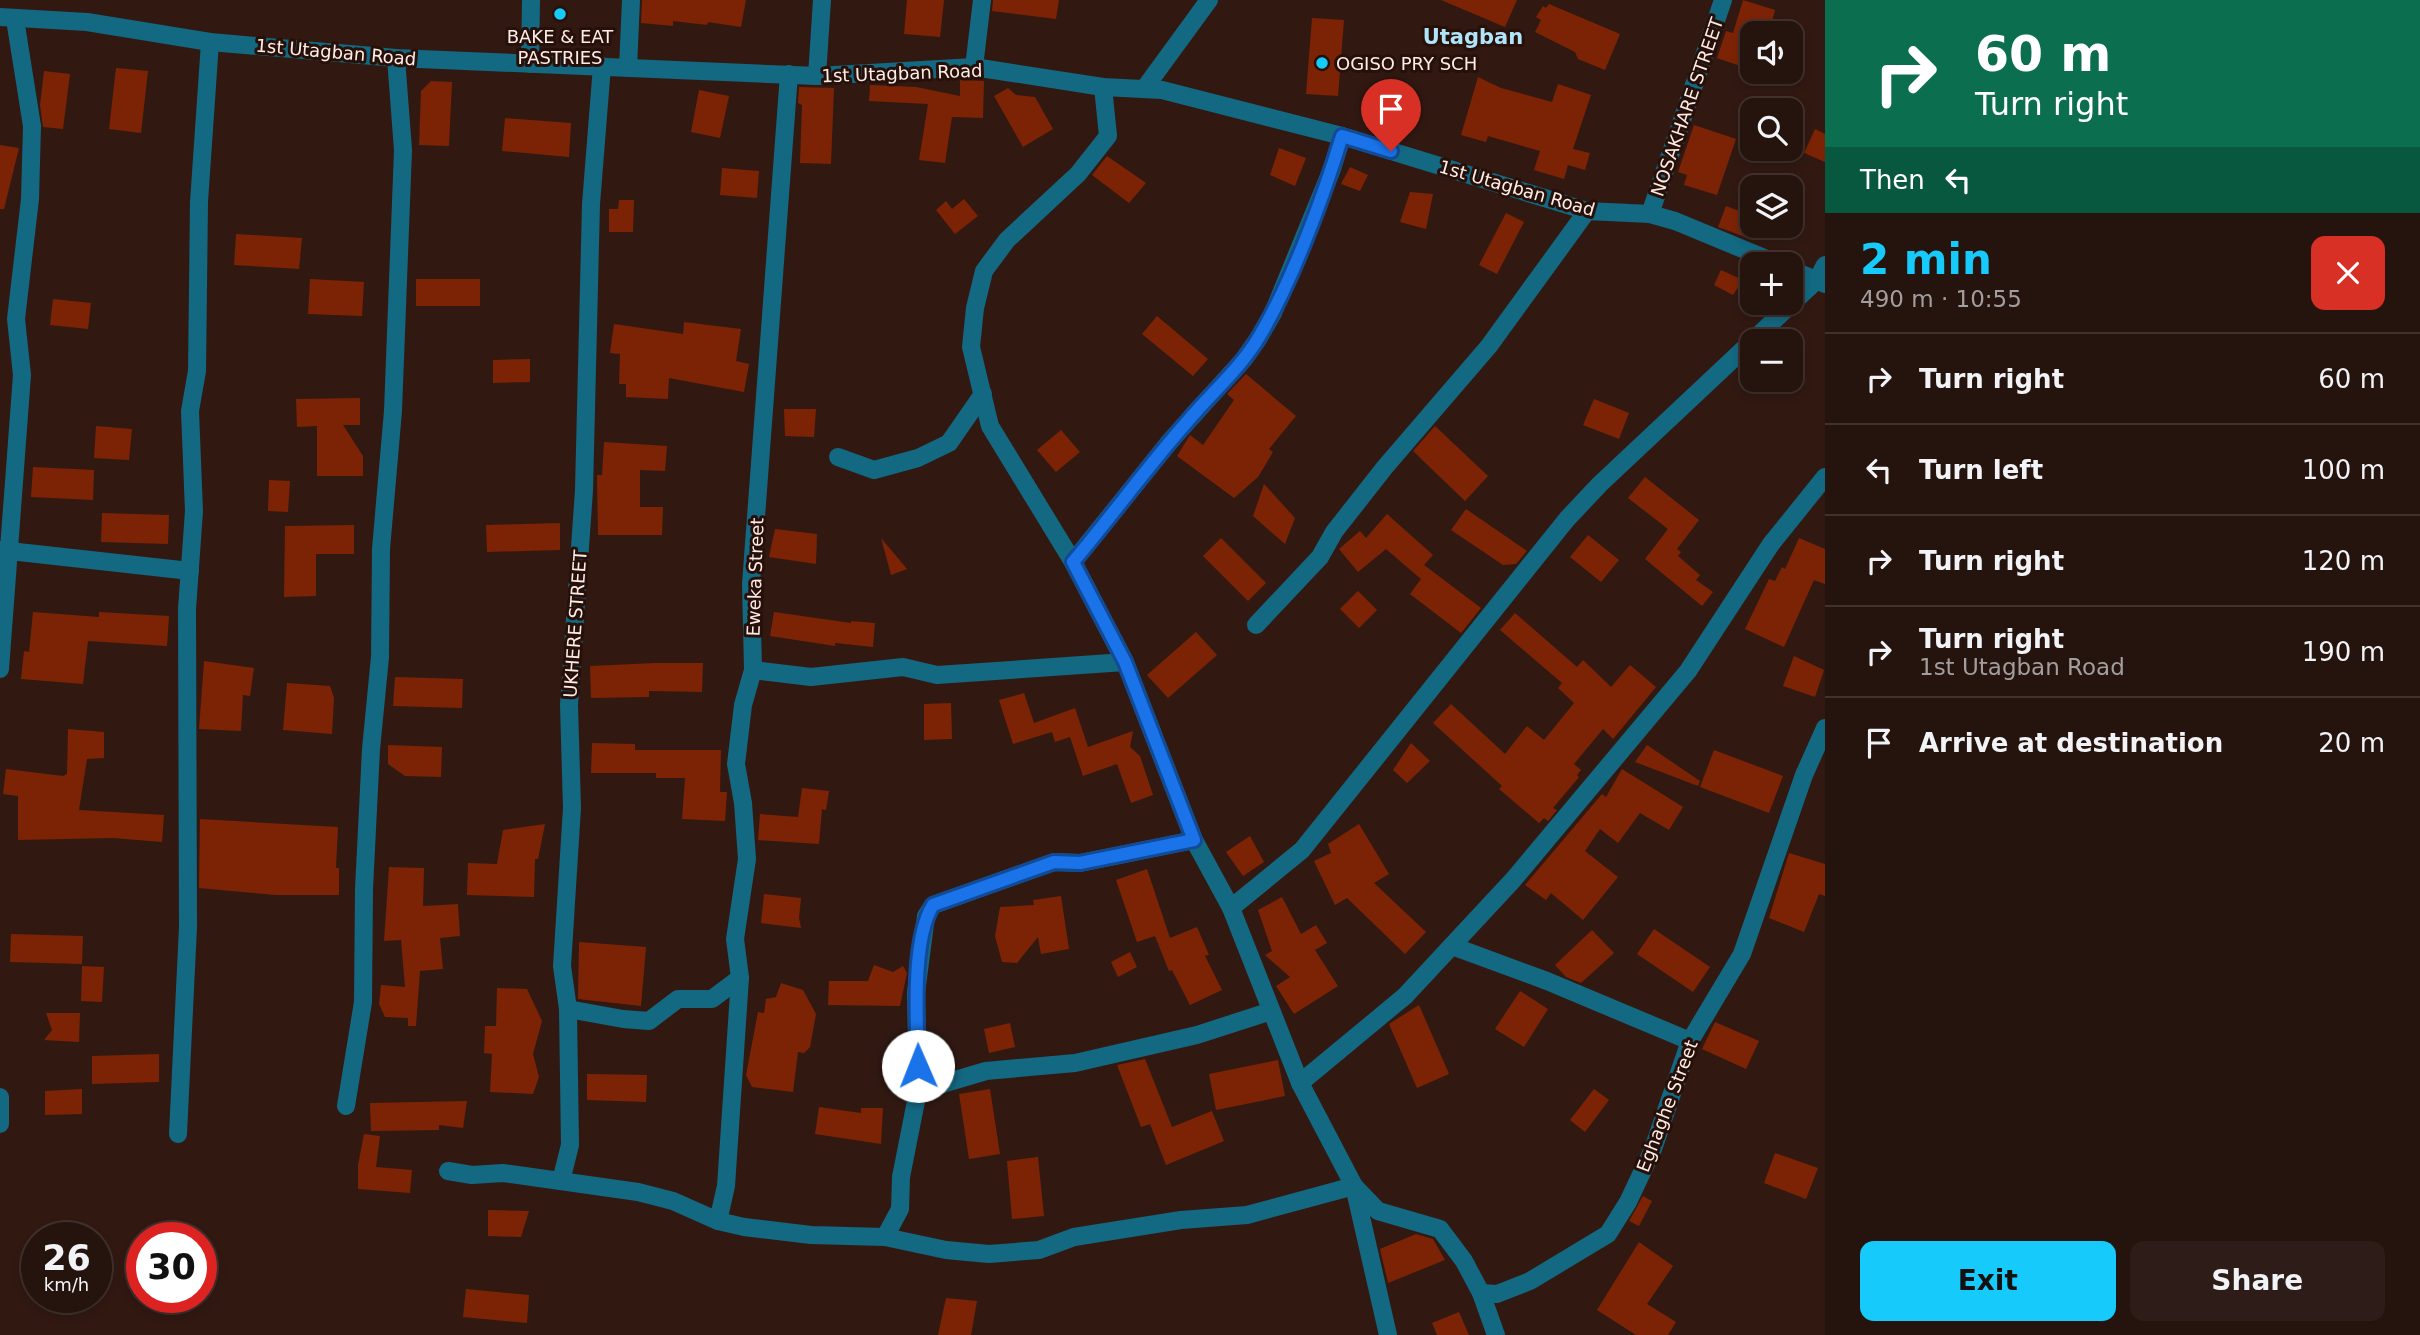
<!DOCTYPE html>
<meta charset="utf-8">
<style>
:root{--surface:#25130e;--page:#2d1c17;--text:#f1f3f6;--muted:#a39e9e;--line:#42322e;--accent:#16cafb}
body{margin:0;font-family:"DejaVu Sans",sans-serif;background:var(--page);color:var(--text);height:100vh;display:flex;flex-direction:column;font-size:26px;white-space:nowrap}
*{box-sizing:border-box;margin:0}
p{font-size:23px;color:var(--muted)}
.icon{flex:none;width:38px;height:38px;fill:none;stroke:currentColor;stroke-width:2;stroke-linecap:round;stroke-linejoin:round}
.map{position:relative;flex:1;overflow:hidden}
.details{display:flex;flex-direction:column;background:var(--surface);width:595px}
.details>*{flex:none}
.guide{background:#0b6e4f;color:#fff;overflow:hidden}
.buttons{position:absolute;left:1740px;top:21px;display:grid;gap:14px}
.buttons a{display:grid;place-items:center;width:63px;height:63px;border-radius:14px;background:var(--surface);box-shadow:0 4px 10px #0003,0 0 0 2px var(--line);font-size:35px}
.speed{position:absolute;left:21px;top:1222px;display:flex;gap:14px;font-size:35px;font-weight:700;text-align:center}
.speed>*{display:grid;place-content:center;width:91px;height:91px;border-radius:50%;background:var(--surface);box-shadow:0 4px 10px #0003,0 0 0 2px var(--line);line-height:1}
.speed small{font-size:18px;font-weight:400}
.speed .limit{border:10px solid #d22;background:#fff;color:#111}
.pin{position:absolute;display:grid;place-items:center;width:60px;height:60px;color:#fff;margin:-72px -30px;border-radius:50% 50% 50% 0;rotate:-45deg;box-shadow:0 0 7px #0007}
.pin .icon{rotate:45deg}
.me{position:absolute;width:77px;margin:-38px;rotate:359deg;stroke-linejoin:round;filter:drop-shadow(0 0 5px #0008)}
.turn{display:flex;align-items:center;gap:24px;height:147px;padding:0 35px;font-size:32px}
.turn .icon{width:91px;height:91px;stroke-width:2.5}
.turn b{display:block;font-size:49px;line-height:60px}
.then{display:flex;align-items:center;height:66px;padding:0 35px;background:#0003;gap:14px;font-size:26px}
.round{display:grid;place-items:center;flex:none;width:74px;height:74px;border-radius:14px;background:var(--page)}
.head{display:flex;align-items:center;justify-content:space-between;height:119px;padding:0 35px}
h1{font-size:42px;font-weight:700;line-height:52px;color:var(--accent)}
.cta{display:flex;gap:14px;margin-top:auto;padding:14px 35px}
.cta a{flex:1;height:80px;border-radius:14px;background:var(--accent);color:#111;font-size:28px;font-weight:700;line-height:80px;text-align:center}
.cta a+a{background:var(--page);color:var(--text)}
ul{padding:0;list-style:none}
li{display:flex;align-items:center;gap:21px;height:91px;padding:0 35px;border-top:2px solid var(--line)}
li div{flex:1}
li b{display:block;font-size:26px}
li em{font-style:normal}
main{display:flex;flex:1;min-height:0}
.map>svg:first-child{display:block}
.building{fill:#7c2305}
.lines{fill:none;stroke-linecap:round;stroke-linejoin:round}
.minor{stroke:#136882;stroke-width:18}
.route-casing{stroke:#114b97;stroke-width:18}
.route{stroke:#1a73e8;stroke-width:12}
.poi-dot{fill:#16cafb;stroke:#261009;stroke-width:2.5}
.labels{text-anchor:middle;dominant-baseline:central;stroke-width:6;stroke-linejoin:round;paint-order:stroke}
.poi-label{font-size:18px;fill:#feece7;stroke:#261009}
.street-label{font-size:18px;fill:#feece7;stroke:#261009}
.quarter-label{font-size:21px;font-weight:bold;fill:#b0e4f8;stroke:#261009}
</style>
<main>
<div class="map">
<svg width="1825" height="1335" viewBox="0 0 1825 1335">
<rect width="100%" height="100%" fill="#311912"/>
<g class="building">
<path d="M642,0H746L741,27L708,22L707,25L673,21V26L641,23Z"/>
<path d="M907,0H944L940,37L904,34Z"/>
<path d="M993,0H1059L1056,19L992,11Z"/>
<path d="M1441,0H1517L1505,27Z"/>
<path d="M1743,0L1775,10L1769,32L1752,27V70L1717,58L1726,31L1733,33Z"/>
<path d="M1549,4L1620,34L1605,70L1578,59L1575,52L1535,32L1541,20L1536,17L1543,6L1546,8Z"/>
<path d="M1312,18L1344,20L1338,96L1306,94Z"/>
<path d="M116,68L148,71L141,133L109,129Z"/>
<path d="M44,71L70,74L63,129L43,127L40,105Z"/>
<path d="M1478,77L1501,88L1552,102L1558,84L1591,95L1573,149L1590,153L1585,170L1568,165L1564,179L1534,170L1540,151L1488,136L1486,142L1461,135Z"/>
<path d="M960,80L984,81L983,118L952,117L945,163L919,160L928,104L869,101L870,85L916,87L960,96Z"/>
<path d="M431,81L452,82L449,146L419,145L421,91Z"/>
<path d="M799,87L834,88L831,164L800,163L802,105L798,103Z"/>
<path d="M1008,88L1016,95L1035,97L1053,129L1023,147L994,96Z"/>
<path d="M699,90L729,96L720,138L691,132Z"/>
<path d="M505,118L571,123L569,157L502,151Z"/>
<path d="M1694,125L1736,139L1717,195L1684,185L1687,175L1678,172Z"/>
<path d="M1815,129L1825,134V162L1804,153Z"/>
<path d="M0,145L19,148L4,209H0Z"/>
<path d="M1279,148L1306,158L1295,186L1270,175Z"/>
<path d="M1107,156L1146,183L1129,203L1092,175Z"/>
<path d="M1350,167L1368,175L1360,191L1341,184Z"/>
<path d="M722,168L759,171L757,198L720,195Z"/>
<path d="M1410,192L1433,194L1426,229L1400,222Z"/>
<path d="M964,199L978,216L955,234L936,210L946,201L952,209Z"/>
<path d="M619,200H634L633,232H609V209H618Z"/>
<path d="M1726,206L1742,212L1739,220L1752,224L1748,238L1718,227Z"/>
<path d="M1506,213L1524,222L1497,274L1479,265Z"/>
<path d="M236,234L302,238L299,269L234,265Z"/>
<path d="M1721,270L1743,280L1733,295L1714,285Z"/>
<path d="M310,279L364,282L362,316L308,314Z"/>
<rect x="416" y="279" width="64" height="27"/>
<path d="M53,299L91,303L88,329L50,325Z"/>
<path d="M1157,316L1208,359L1193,376L1142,334Z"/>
<path d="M684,322L741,329L736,361L749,364L744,392L669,378L668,399L626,397V384H619L620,354L610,353L614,324L683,334Z"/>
<path d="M530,359V382L493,383V360Z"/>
<path d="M1246,374L1296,416L1269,449L1273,452L1258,477L1234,498L1177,456L1190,435L1203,445L1234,400L1227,394Z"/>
<path d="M360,398V425H343L363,456V476H317V426L297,427L296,399Z"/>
<path d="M1594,399L1629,413L1619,439L1583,425Z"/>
<path d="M784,409H816L814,437L785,436Z"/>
<path d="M96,426L132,429L129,460L94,458Z"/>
<path d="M1435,426L1488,476L1465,501L1413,451Z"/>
<path d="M1061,430L1080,452L1056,472L1037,450Z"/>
<path d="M604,442L667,446L665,471L640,470V507H663L662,535H598L597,475H602Z"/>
<path d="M33,467L94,470L93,500L31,497Z"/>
<path d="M1645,477L1699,520L1677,549L1681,552L1678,556L1700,575L1696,580L1713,592L1702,606L1645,559L1668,529L1628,498Z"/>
<path d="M269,480L290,481L288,512L268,511Z"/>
<path d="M1264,484L1295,518L1285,544L1253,516Z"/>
<path d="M1466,509L1527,551L1516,564L1503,565L1451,530Z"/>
<path d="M102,513L169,515L168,544L101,542Z"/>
<path d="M1387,514L1433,555L1424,565L1481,608L1461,633L1410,594L1421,579L1386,549L1358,572L1339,549L1360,531L1366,538Z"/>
<path d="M560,523V550L487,552L486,525Z"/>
<path d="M354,525V554H316V596L284,597L285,526Z"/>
<path d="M775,529L817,534L816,564L769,557Z"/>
<path d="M1588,535L1619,560L1601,582L1570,557Z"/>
<path d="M881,538L907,569L891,575Z"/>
<path d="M1221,538L1266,583L1248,601L1203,556Z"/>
<path d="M1799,538L1825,549V584L1814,580L1784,647L1745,629L1769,579L1775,581L1782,567L1785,569Z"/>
<path d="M1358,591L1377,610L1359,628L1340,609Z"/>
<path d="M33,612L99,617V612L169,616L167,646L88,641L83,684L21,679L24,651L29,652Z"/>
<path d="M774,612L851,623V621L875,623L873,647L835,643V646L770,636Z"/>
<path d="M1515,613L1577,667L1583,660L1611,687L1630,665L1656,687L1613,739L1603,729L1574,764L1581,770L1577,775L1579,777L1553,808L1557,810L1548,821L1544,818L1539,823L1499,789L1502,786L1433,723L1451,704L1505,754L1527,726L1544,740L1574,703L1558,688L1562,683L1500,630Z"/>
<path d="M1196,632L1217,655L1168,698L1147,675Z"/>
<path d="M1794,656L1824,670L1815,697L1783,686Z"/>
<path d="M204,661L254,668L250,696L243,695L241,731L199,729Z"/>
<path d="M656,663H703L702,692L649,691V697L591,698L590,666Z"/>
<path d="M395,677L463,679L462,708L393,706Z"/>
<path d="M287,683L330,686L334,698L332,734L283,730Z"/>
<path d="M1024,693L1034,723L1075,708L1088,747L1133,731L1130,747L1140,756L1153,795L1131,803L1117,764L1083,776L1070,737L1055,742L1052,732L1013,744L999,700Z"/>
<path d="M951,703L952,739L924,740V704Z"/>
<path d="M68,729L104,732V758L87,759L79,810L164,815L162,842L113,838L18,840V796L3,794L6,769L63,776L67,774Z"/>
<path d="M592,743L635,744V750H721L720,792H727L725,821L682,819L685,778H656V773H591Z"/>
<path d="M1411,743L1430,761L1407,783L1393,770Z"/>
<path d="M388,745L442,747L441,777L405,776L388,764Z"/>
<path d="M1647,745L1700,781L1698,786L1635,762Z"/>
<path d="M1714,750L1783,776L1769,813L1700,787Z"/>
<path d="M1622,769L1683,807L1669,830L1640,813L1618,843L1600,829L1585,851L1618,877L1583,920L1551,893L1546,900L1525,885L1602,794L1606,797Z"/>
<path d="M802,788L829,791L826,810L822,809L819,844L758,840L760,814L798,817Z"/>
<path d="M200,819L338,827L336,868H339V895H275L199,888Z"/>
<path d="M545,824L538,859H535L534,897L467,895L468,863L497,864L503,830Z"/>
<path d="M1359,824L1389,874L1374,883L1426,932L1405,954L1347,898L1335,905L1314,861L1331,853L1328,844Z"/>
<path d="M1250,836L1264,862L1243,876L1226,852Z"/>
<path d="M1789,853L1825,864V896L1819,894L1804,932L1769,918Z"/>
<path d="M389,867L424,868L423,906L458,904L460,936L440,938L443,969L420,971L416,1026H408V1018L385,1017L379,1004L381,985L405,987L401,940L384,941Z"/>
<path d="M1147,869L1170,938L1197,927L1209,955L1205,956L1222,990L1190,1005L1172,970L1169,971L1155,936L1137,942L1116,880Z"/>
<path d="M764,894L801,898L799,918L801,928L761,923Z"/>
<path d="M1061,896L1069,949L1041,954L1038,937L1017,963L1002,962L995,936L1000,907L1034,905L1033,900Z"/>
<path d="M1282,897L1301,934L1316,925L1327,943L1315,950L1338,986L1294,1014L1276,986L1290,977L1265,955L1272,951L1258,910Z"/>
<path d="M1654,929L1710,967L1693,992L1637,954Z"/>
<path d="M1592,930L1614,953L1581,983L1566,977L1555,965Z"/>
<path d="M11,934L83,936L82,964L10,962Z"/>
<path d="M579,942L646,947L641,1006L578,999Z"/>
<path d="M1130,952L1137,967L1118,977L1111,962Z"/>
<path d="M874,965L893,972L903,966L907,973L900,1006L828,1005L829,981H868Z"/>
<path d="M82,966L104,967L102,1002L81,1001Z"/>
<path d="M781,983L803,990L816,1014L810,1047L804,1053L798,1052L793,1092L752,1087L746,1075L758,1012L764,1013L766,999L776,997Z"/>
<path d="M497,988L527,989L542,1021L533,1054L539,1077L533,1094L490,1092L492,1054L484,1053L485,1026H496Z"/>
<path d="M1520,991L1548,1009L1524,1047L1495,1029Z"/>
<path d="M1419,1005L1449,1074L1417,1088L1389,1024Z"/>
<path d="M46,1013H80L79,1042L44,1040L52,1030Z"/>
<path d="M1715,1022L1759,1041L1746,1069L1702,1049Z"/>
<path d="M1010,1023L1015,1047L989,1053L984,1029Z"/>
<path d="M159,1054V1082L92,1084V1056Z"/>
<path d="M1145,1059L1172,1127L1212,1111L1224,1141L1166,1165L1150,1124L1141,1127L1117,1065Z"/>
<path d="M1278,1060L1285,1096L1216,1110L1209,1074Z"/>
<path d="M587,1074L647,1075L646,1102L587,1100Z"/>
<path d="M82,1089V1114L45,1115V1091Z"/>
<path d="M990,1089L1000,1154L969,1159L959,1094Z"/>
<path d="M1594,1089L1609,1100L1585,1132L1570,1120Z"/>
<path d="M467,1101L463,1128L439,1125V1130L371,1131L370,1103Z"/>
<path d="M819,1107L861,1113V1108H883L881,1144L815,1134Z"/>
<path d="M364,1134L380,1136L376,1167L412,1170L410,1193L358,1189V1165Z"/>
<path d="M1775,1153L1818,1168L1806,1199L1764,1183Z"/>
<path d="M1038,1157L1044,1216L1012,1219L1007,1161Z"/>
<path d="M1643,1196L1652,1201L1639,1226L1629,1221Z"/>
<path d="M488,1210L529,1211L521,1237L488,1236Z"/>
<path d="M1416,1234L1433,1239L1445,1260L1388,1283L1380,1249Z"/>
<path d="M1639,1242L1673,1266L1647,1304L1676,1322L1668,1335H1636L1597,1310Z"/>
<path d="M466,1289L529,1295L527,1323L463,1317Z"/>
<path d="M946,1298L977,1301L971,1335H938Z"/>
<path d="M1459,1312L1469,1335H1437L1432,1323Z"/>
</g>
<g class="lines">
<g class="minor">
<path d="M0,17L87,22L210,42L396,58L817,76L974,67L1103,87L1162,90L1342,136L1587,211L1650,214L1675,221L1779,264"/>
<path d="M530,64L531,0"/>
<path d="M974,67L982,0"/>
<path d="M628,68L631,0"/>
<path d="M817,76L822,0"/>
<path d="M1103,87L1108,136L1078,174L1007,240L984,271L975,308L971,347L990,426L1073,562L1125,662L1194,840L1231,908L1300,1083L1354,1186L1388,1335"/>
<path d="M1144,89L1209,0"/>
<path d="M1650,214L1723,0"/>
<path d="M1790,269L1825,284"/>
<path d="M838,457L874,470L918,458L949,443L983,394"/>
<path d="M0,550L190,571"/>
<path d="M1073,562L1171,440L1244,359L1258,339L1273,313L1332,169L1342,136"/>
<path d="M1256,625L1320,557L1334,532L1385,467L1489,346L1587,211"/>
<path d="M0,669L22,375L16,319L30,199L32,126L15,19"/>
<path d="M753,670L811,677L903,667L937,675L1125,662"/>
<path d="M1231,908L1302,850L1567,519L1600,484L1817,280L1825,265"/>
<path d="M1452,946L1547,981L1690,1041"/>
<path d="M568,1009L623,1019L649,1021L678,999H712L740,978"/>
<path d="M1300,1083L1405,996L1513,880L1688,671L1771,544L1825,477"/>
<path d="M918,1091L986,1071L1075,1063L1197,1035L1271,1011"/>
<path d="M0,1097V1124"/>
<path d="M346,1106L363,1002L364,889L371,749L380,657L381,549L393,411L403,150L396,58"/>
<path d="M178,1134L188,927L187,609L194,511L190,411L197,371L199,202L210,42"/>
<path d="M448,1171L472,1175L503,1173L638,1192L673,1201L718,1221L744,1227L811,1235L885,1237L946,1250L989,1254L1039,1250L1074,1237L1181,1220L1247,1215L1354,1186L1378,1211L1440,1229L1464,1261L1481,1293L1496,1335"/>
<path d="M561,1181L570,1145L568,1009L562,966L572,808L569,705L584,490L591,204L602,66"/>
<path d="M718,1221L726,1186L740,978L735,939L747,859L743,803L736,764L743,705L753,670L751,584L789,74"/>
<path d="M885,1237L900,1209L901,1177L918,1091L916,993L926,916L933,905L1054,862L1080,863L1194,840"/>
<path d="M1481,1293L1497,1294L1530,1281L1608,1234L1628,1202L1653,1149L1690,1041L1742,954L1804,775L1825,728"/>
</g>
</g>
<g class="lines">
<g class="route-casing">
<path id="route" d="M918,1066C917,1024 911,940 933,905L1054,862L1080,863L1194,840L1125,662L1073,562C1112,516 1147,467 1187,422C1211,393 1240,369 1259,337C1292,282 1323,198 1342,136L1391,151"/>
</g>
<use href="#route" class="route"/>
</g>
<g class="poi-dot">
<circle cx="560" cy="14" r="7"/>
<circle cx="1322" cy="63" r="7"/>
</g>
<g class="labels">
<g class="poi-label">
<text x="560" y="36">BAKE &amp; EAT<tspan x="560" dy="21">PASTRIES</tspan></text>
<text x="1336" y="63" text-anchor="start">OGISO PRY SCH</text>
</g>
<g class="street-label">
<text transform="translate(336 52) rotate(5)">1st Utagban Road</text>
<text transform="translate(902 73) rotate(-2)">1st Utagban Road</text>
<text transform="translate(1687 107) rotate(-71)">NOSAKHARE STREET</text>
<text transform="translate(1517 188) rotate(16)">1st Utagban Road</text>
<text transform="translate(755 577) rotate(-88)">Eweka Street</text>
<text transform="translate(575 624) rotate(-86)">UKHERE STREET</text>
<text transform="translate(1667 1106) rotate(-69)">Eghaghe Street</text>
</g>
<g class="quarter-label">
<text x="1473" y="37">Utagban</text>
</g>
</g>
</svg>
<div class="buttons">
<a><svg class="icon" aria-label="sound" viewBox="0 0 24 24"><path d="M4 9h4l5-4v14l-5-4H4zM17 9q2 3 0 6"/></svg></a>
<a><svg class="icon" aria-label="search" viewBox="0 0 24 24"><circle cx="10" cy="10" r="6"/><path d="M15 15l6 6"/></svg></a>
<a><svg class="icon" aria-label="layers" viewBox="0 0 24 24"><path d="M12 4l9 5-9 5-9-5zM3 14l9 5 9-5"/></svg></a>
<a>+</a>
<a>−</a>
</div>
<div class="speed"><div>26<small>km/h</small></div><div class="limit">30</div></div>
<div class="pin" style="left:1391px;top:151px;background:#d93025"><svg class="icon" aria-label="arrive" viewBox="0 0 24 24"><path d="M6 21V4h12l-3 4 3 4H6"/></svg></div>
<svg class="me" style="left:918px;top:1066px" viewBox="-20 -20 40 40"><circle r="19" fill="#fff"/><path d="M0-13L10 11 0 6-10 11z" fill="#1a73e8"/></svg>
</div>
<section class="details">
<div class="guide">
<div class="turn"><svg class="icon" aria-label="right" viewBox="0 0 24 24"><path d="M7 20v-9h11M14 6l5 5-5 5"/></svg><div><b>60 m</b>Turn right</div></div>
<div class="then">Then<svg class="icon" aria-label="left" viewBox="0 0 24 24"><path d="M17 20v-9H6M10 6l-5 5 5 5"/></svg></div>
</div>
<div class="head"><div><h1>2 min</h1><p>490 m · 10:55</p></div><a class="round" style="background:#d93025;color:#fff"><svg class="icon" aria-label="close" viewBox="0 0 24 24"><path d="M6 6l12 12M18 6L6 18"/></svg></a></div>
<ul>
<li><svg class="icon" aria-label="right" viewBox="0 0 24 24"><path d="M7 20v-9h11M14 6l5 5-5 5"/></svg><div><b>Turn right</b></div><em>60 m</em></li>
<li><svg class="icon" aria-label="left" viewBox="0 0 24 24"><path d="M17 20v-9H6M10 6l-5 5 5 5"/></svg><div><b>Turn left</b></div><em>100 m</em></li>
<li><svg class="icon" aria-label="right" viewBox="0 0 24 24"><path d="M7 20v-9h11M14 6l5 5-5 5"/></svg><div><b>Turn right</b></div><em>120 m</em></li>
<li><svg class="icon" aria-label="right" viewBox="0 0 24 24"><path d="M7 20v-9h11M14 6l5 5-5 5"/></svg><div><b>Turn right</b><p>1st Utagban Road</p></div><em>190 m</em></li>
<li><svg class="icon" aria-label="arrive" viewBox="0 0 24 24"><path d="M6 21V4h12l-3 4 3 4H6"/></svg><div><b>Arrive at destination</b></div><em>20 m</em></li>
</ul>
<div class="cta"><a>Exit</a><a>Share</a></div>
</section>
</main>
